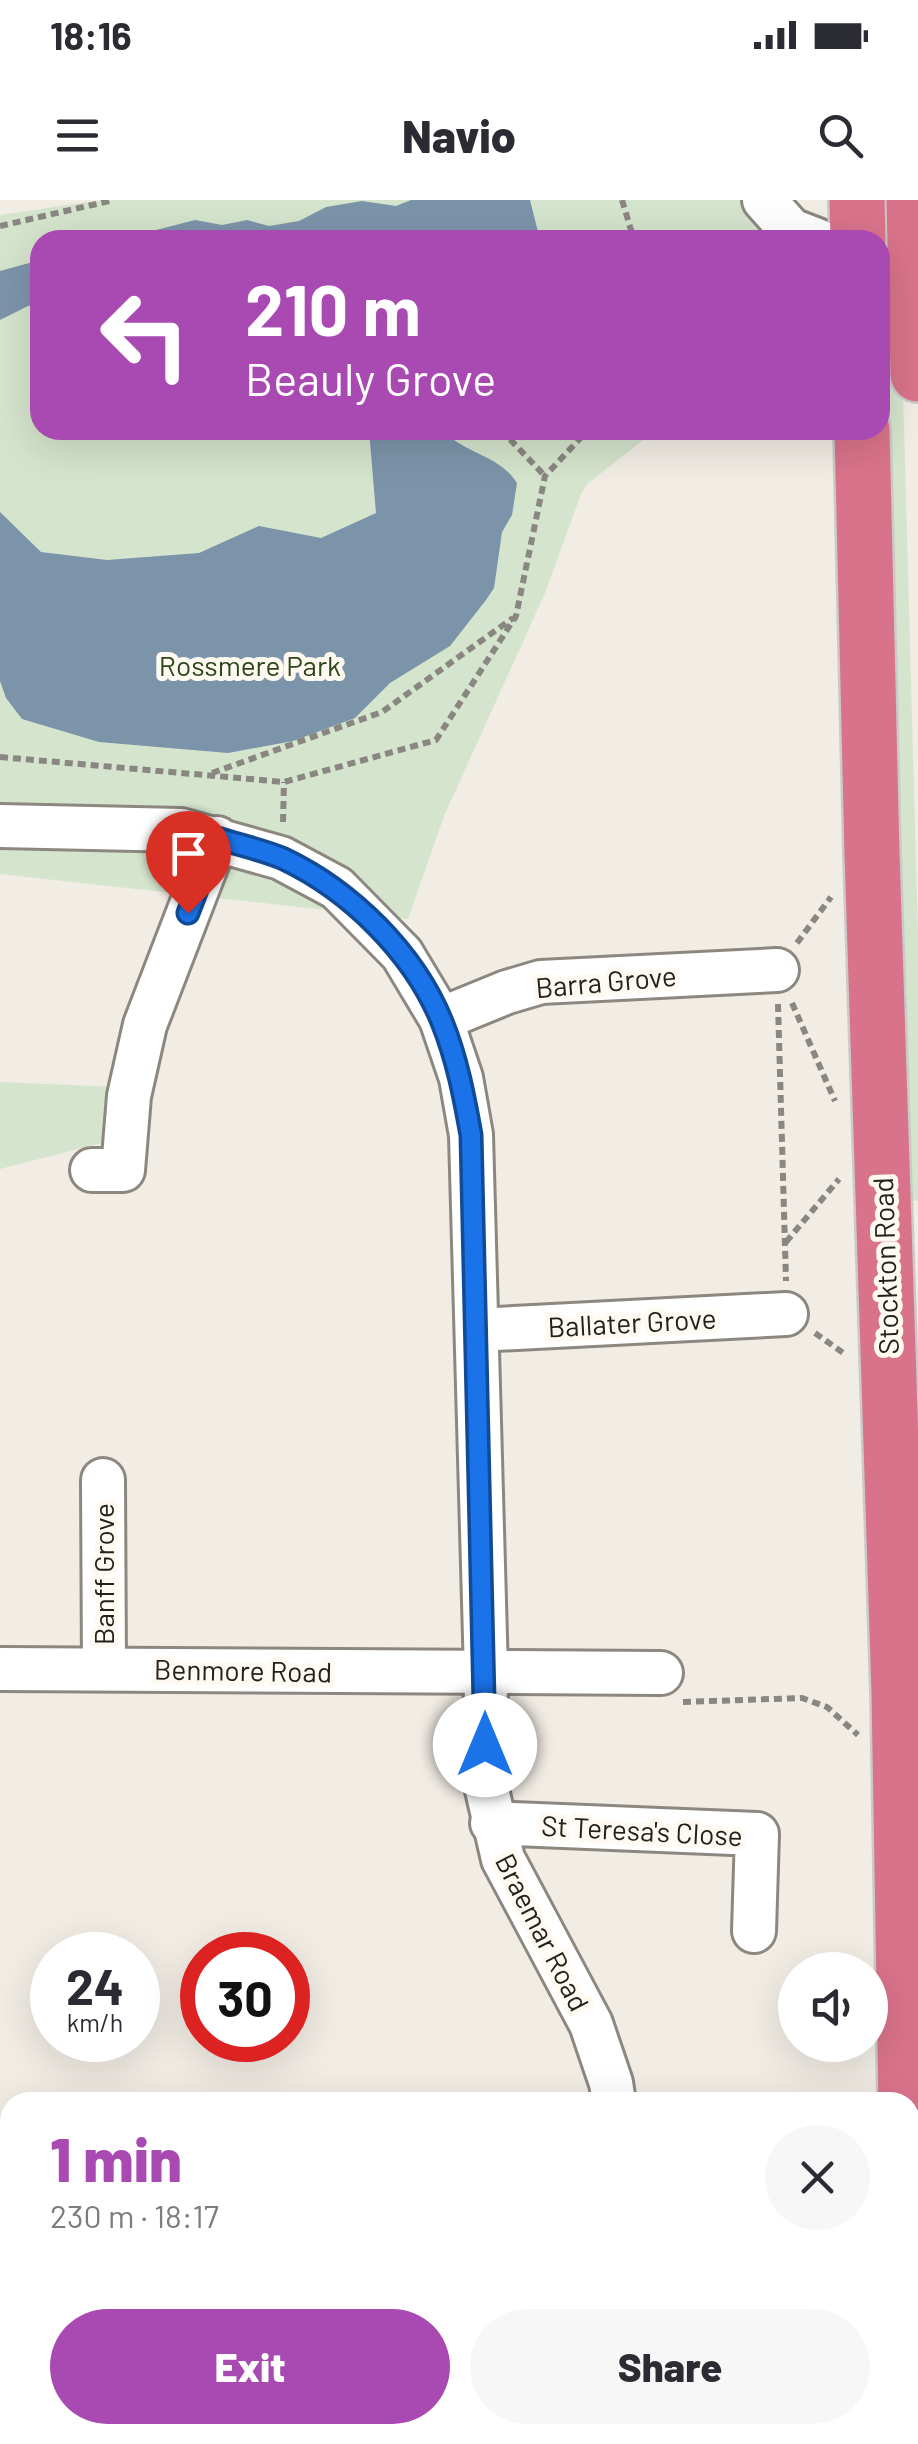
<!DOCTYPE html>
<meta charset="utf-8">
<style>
:root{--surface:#fff;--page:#f7f7f7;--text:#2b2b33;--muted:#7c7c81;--accent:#a94ab3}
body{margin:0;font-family:Barlow,sans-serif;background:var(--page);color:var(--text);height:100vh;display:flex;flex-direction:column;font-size:38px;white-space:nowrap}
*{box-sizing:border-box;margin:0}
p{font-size:32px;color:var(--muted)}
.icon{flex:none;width:55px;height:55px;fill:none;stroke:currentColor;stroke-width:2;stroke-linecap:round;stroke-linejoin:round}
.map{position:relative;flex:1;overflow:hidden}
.panel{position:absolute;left:0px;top:1892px;width:920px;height:352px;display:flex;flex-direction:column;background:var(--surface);border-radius:30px 30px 0 0;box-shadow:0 10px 40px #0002}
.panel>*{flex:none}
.hud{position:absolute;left:30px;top:30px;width:860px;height:210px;border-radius:30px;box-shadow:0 10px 40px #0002;background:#a94ab3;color:#fff;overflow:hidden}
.fabs{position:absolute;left:778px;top:1752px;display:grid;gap:20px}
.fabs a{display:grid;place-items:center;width:110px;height:110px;border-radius:50%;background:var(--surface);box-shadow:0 10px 40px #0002;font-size:50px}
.speed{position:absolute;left:30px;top:1732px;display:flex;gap:20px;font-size:50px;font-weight:700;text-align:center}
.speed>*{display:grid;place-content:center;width:130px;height:130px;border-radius:50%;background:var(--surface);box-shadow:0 10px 40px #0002;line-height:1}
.speed small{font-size:25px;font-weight:400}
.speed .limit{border:15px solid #d22;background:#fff;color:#111}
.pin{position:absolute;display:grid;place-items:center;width:85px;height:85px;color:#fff;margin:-102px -42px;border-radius:50% 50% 50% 0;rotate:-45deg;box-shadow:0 0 10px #0007}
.pin .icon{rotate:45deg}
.me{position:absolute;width:110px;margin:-55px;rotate:0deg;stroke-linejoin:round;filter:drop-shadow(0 0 8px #0008)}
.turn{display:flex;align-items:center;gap:35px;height:210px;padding:0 50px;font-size:45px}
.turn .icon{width:130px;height:130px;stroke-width:2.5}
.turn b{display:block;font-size:70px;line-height:85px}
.round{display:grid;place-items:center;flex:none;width:105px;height:105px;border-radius:52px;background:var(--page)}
.headline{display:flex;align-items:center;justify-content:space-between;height:170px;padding:0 50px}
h1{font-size:60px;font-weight:800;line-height:75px;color:var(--accent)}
.primary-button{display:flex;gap:20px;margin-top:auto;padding:20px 50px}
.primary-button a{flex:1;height:115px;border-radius:60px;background:var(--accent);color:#fff;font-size:40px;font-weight:800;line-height:115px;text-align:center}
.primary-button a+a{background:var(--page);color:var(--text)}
.status{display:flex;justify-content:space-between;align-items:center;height:70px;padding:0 50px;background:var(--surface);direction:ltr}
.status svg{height:28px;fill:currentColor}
header{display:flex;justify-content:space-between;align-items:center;height:130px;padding:0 50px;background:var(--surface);font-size:45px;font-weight:800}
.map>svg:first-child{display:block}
.green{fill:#d5e4cc}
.water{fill:#7c94aa}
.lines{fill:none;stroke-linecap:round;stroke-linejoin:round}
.minor-casing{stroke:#8c8880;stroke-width:48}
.highway-casing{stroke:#cacac9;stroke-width:60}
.path{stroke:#8a8681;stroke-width:6;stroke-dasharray:8 5;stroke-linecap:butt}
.minor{stroke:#fff;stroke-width:42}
.highway{stroke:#d9738b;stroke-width:55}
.route-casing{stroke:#114b97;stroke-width:25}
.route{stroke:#1a73e8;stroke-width:18}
.labels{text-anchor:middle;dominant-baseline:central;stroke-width:10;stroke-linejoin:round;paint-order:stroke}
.park-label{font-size:28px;fill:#2e461c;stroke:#fffaf1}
.street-label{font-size:28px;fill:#23211e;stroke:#fffaf1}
</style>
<div class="status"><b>18:16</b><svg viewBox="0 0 49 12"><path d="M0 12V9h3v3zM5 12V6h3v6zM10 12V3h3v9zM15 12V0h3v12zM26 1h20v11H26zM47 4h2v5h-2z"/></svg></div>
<header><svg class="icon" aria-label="menu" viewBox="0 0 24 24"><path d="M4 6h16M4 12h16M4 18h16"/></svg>Navio<svg class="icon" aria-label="search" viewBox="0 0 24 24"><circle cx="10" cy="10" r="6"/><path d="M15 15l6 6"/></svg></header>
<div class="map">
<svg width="918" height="2244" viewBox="0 0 918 2244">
<rect width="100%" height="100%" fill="#f1ece4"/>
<g class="green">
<path d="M102,0H748L772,40H40V230H656L587,284L581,294L545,393L444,616L408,719L0,674V15Z"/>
<path d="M901,118L918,735V1001L907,999L881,119Z"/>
<path d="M0,882L116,887L110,941L0,969Z"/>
</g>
<g class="water">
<path d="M411,0H530L540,40H117L195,20L222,25L247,20L269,26L299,21L326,7L362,1L396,6Z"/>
<path d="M40,60V105L28,106L0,120V71Z"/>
<path d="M369,230H443C464,254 500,255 517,283L512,315L502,332L494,388L486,400L450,446L390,483L355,518L293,541L228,553L99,542L22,519L6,498L0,481V312L41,352L107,360L199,353L259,326L321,338L376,313Z"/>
</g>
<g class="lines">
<g class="minor-casing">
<g id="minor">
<path d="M764,0L791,30L817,40"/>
<path d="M0,626L181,630L281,658L337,688L402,754L441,819L461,878L471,935L486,1473L485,1581L503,1659L591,1824L611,1883L614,1902"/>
<path d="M441,819L507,792L541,782L777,770"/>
<path d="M92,970H123L129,896L145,825L217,638"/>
<path d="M477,1130L786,1114"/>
<path d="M103,1280L104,1469"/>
<path d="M0,1469L661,1473"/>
<path d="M492,1623L757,1634L754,1731"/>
<path d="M0,2070H10"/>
<path d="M420,2244L422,2235"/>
</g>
</g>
<g class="highway-casing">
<g id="highway">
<path d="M857,0L858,40"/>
<path d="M914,0L918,174"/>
<path d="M862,230L872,654L899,1492L906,1902"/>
<path d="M910,2030L918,2023"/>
<path d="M910,2127L918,2134"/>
<path d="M886,2244L889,2235"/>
</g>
</g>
<g class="path">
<path d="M622,0L634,40"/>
<path d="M0,26L114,0"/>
<path d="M501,230L545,276"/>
<path d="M0,557L284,582L436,540L516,416L545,276L588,230"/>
<path d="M212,573L382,512L513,418"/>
<path d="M283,622L284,582"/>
<path d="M797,743L831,697"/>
<path d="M792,803L835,901"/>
<path d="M778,804L786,1081"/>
<path d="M786,1042L839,979"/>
<path d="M815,1133L846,1155"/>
<path d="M683,1502L802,1498L827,1507L858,1535"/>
</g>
<use href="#minor" class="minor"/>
<use href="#highway" class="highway"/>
</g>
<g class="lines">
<g class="route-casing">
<path id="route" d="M188,713L217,638C239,645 263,650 284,659C351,691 414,753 442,822C457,859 464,896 471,935L485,1545"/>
</g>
<use href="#route" class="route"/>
</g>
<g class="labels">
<g class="park-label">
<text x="250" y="465">Rossmere Park</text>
</g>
<g class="street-label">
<text transform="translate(606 781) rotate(-5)">Barra Grove</text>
<text transform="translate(885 1066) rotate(-92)">Stockton Road</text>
<text transform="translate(632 1122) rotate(-3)">Ballater Grove</text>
<text transform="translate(103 1374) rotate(-90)">Banff Grove</text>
<text transform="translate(243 1470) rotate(1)">Benmore Road</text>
<text transform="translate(642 1630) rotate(3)">St Teresa's Close</text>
<text transform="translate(543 1732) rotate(63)">Braemar Road</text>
</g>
</g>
</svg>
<div class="fabs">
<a><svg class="icon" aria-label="sound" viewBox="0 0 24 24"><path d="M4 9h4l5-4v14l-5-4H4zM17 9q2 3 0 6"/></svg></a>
</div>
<div class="speed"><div>24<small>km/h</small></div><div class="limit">30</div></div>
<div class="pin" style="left:188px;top:713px;background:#d93025"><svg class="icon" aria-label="arrive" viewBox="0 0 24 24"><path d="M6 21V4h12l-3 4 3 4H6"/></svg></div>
<svg class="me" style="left:485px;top:1545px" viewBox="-20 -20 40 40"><circle r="19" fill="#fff"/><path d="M0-13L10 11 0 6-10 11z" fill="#1a73e8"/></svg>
<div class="hud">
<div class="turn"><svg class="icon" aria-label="left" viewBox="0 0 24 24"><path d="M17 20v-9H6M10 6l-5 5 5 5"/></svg><div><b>210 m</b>Beauly Grove</div></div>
</div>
<section class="panel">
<div class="headline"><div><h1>1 min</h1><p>230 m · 18:17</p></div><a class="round"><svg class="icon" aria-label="close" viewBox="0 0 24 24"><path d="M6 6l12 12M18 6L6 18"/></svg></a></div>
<div class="primary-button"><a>Exit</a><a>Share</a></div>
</section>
</div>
